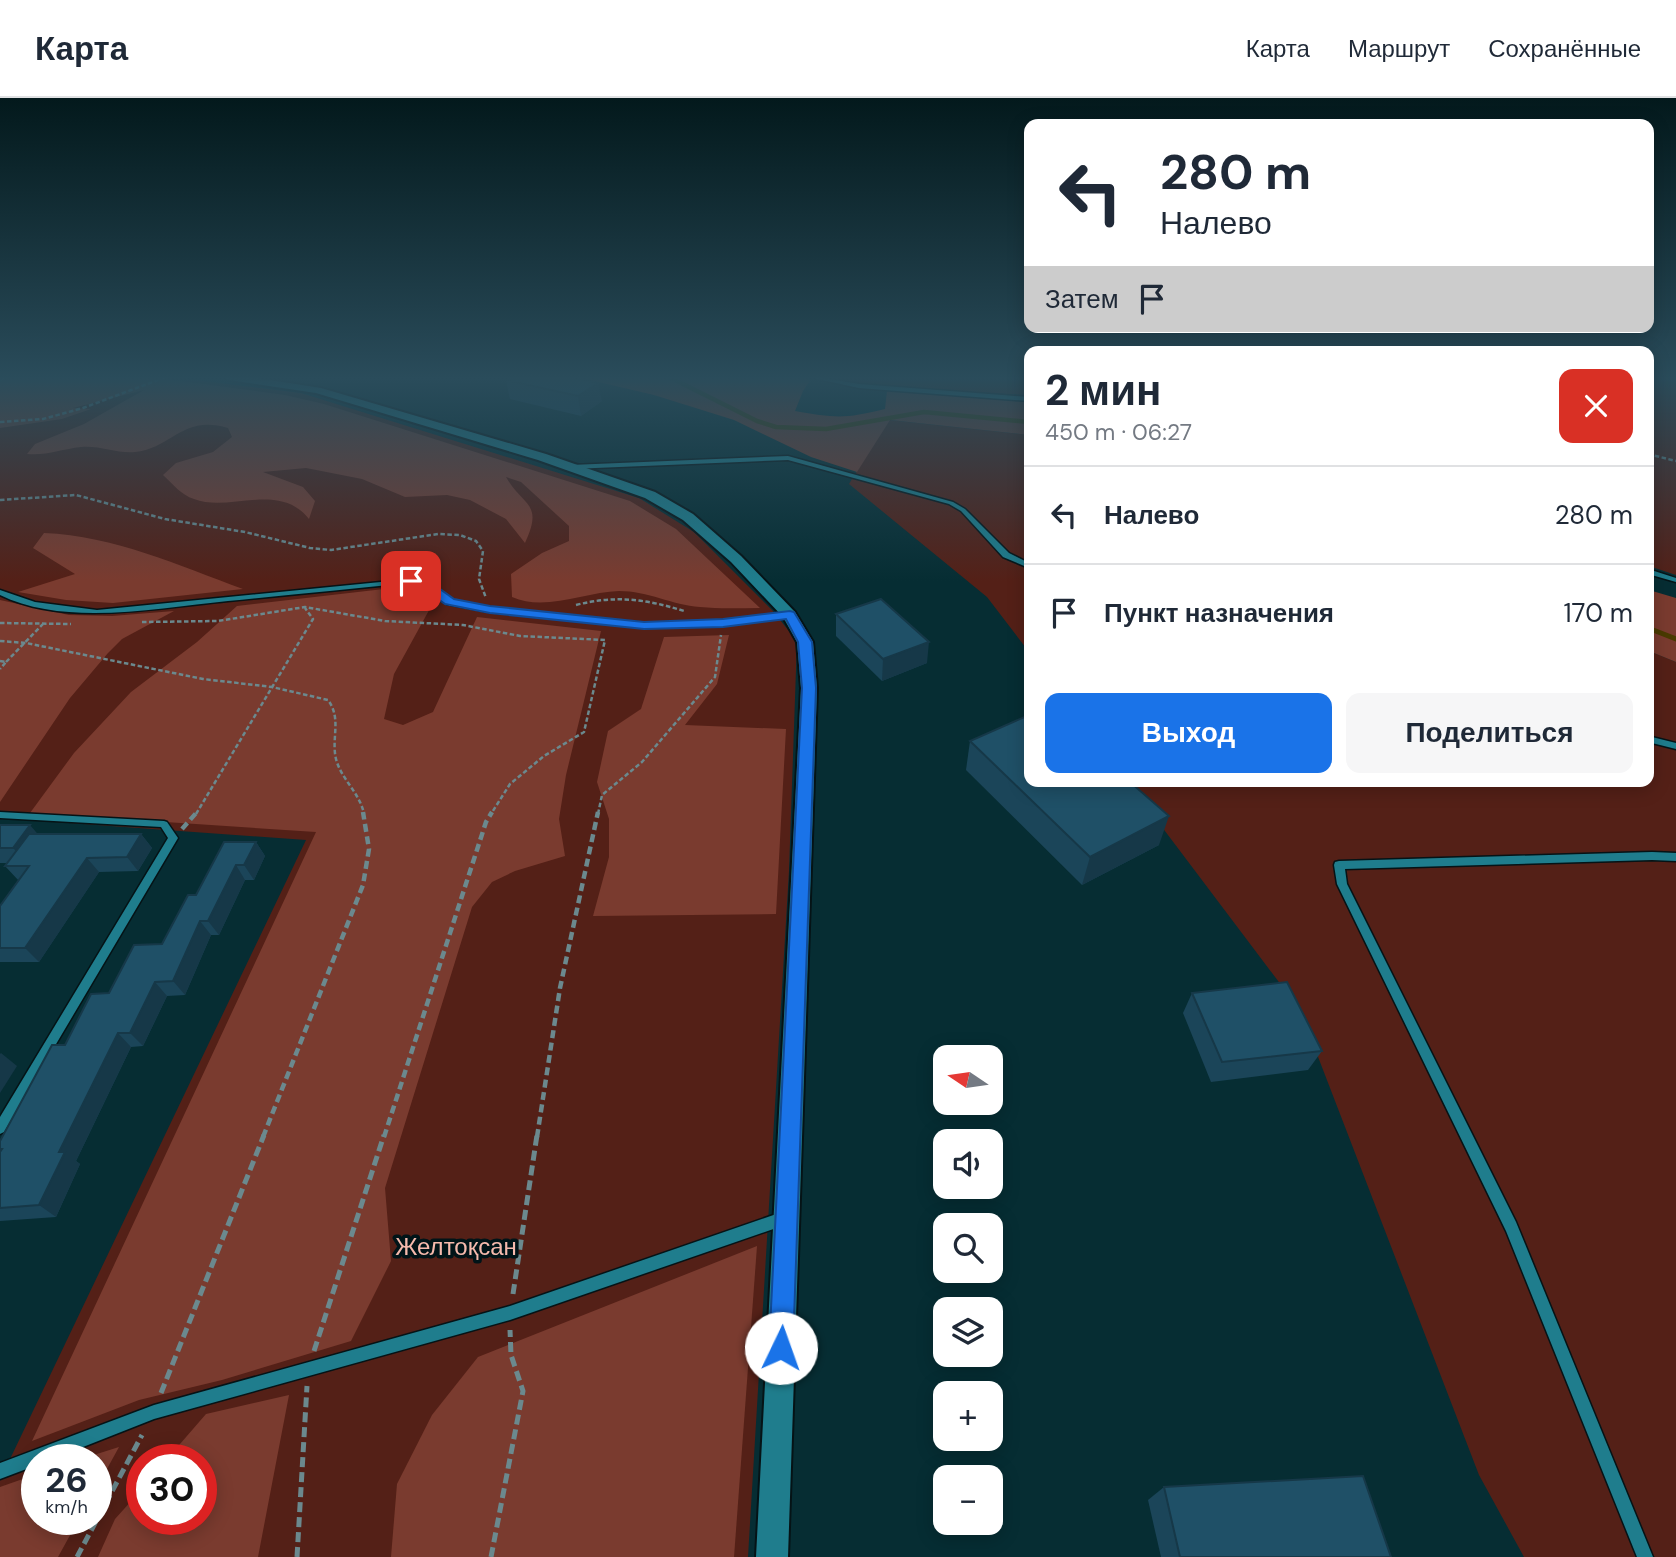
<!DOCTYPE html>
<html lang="ru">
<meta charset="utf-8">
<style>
:root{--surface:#fff;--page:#f6f6f7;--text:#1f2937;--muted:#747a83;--line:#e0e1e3;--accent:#1a73e8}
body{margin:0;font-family:"DM Sans",sans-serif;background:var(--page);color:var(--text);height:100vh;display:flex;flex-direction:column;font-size:26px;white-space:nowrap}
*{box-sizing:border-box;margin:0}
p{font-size:23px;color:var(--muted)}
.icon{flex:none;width:38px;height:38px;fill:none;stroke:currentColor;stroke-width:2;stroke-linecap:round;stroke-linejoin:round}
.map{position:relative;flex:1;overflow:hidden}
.panel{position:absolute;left:1024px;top:248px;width:630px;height:441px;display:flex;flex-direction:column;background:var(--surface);border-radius:14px;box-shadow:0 4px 18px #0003}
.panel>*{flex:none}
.top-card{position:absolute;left:1024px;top:21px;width:630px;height:214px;border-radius:14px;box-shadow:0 4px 18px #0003;background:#fff;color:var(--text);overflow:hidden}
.needle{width:46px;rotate:283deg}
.fabs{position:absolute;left:933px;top:947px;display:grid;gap:14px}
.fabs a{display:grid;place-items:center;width:70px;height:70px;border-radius:14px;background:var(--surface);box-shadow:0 4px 18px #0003;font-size:35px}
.speed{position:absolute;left:21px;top:1346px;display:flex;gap:14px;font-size:35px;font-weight:700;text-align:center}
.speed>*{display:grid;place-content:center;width:91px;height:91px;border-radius:50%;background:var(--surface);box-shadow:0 4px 18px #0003;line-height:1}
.speed small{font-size:18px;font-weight:400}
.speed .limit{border:10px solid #d22;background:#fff;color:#111}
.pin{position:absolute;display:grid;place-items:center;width:60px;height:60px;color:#fff;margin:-30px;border-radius:14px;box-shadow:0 4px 10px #0006}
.me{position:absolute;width:77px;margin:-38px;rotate:3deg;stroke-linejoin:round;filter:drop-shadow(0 0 5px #0008)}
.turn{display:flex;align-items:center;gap:24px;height:147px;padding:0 21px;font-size:32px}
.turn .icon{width:91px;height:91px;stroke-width:2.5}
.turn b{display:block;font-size:49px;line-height:60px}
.then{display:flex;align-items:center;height:66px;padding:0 21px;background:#0003;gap:14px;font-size:26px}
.round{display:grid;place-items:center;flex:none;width:74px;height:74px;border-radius:14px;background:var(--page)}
.headline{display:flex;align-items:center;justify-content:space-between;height:119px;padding:0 21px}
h1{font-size:42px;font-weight:700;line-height:52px}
.action{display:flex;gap:14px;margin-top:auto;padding:14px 21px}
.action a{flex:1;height:80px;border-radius:14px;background:var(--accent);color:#fff;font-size:28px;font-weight:700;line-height:80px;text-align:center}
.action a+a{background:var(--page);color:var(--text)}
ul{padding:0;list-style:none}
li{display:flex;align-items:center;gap:21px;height:98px;padding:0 21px;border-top:2px solid var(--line)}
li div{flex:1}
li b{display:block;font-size:26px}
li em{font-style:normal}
header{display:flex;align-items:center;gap:42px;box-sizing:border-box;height:98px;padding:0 35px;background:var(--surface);border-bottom:2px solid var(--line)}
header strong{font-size:33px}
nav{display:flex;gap:38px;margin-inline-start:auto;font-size:24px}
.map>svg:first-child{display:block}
.green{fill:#542017;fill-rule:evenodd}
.forest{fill:#7a3b2f}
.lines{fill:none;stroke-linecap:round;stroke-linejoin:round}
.stream-far1{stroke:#4a3a00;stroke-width:4.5}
.stream{stroke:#4a3a00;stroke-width:5}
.lane-casing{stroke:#051316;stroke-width:3}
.street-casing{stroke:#051316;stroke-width:4}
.path-far2{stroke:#6b898e;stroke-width:2.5;stroke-dasharray:4.5 2.5;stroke-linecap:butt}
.path-far1{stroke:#6b898e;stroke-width:4.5;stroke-dasharray:8 4.5;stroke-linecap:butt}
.path{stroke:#6b898e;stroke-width:5;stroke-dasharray:10 5;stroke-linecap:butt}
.lane{fill:#1f7d8d;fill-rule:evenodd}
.street{fill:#1f7d8d;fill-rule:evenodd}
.wall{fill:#1b4559}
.shaded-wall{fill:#163848}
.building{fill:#1f5067;stroke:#163848;stroke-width:2}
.route{fill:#1a73e8;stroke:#114b97;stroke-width:2}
.labels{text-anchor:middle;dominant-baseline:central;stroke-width:7;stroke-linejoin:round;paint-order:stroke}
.near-park-label{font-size:24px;fill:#f6baad;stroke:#001418}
</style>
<header>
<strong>Карта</strong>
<nav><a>Карта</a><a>Маршрут</a><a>Сохранённые</a></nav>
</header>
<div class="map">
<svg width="1676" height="1459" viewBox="0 0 1676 1459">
<rect width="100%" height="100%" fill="#062d33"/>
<g class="green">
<path d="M0,279H171L301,295L639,400L694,434L772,512L797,543L789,773L748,1459H0V1382L306,742L0,720ZM37,1362H96V1421H37ZM142,1362H201V1421H142Z"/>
<path d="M820,279H1029V297L869,288Z"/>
<path d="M1648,279H1676V477L1649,468Z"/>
<path d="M889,322L1029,337V554L987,499L849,386Z"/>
<path d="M1649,553L1676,564V1459H1524L1479,1377L1300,912L1128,684H1648Z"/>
</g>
<g class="forest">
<path d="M0,279H151L285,297L324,306L630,403L676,431L760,510C740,510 719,511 700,509C672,507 648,493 619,493C585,494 545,514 512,499L511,476L542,455L569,443V428L521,384L506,379C523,409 544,404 525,445L506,421L470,402L447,397L405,399L362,381L306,370L263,374L303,389L315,403L309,421C279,383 229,415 194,401C181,397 173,386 163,377L176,365L213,354L232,339L228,330C183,316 172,350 135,354C118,356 99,347 81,349C62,351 46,358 27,356L35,346L84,326L144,292L73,310L91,311L62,321L0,330Z"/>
<path d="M577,279H799L811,281L803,293L795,313C835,320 845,321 885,311L887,293L1029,304V337L890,322L857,374L811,359L734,322L654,297Z"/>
<path d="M44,435C115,438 177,467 243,491L113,505L66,502L18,494L75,476L33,450Z"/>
<path d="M401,489L422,494L433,505L394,576L384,621L403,627L433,614L477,519L601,533L566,677L559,721L565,758L515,773L492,784L472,809L385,1090L391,1163L351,1243L222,1282L139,1302L32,1343L316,734L30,715L74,655L131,594L197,544L237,508Z"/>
<path d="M1649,492L1676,500V564L1649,553Z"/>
<path d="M0,502L69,517L112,518L174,513L122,541L108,555L70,600L0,704Z"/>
<path d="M729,537L717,586L685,627L786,631L776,816L593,818L609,759V721L597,684L608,633L641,611L664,539Z"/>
<path d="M757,1148L734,1459H391L397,1386L432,1317L478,1259Z"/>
<path d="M289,1297L258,1459H98L115,1421L142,1391V1421H201V1362L167,1361L206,1316Z"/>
<path d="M119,1349L96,1391V1362L81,1361Z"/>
<path d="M37,1376V1421H79L58,1459H0V1389Z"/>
</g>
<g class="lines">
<path class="stream-far1" d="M669,279L757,323L776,329L826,331L924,314L1029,324"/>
<path class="stream" d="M1648,530L1676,541"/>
<g class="lane-casing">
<g id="lane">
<path d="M808,279H818L859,286L1029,299V303L859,290Z"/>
<path d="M788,358L953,404L965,411L1009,455L1029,465V470L1003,459L961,413L949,406L788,362L571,371L568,369L571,367Z"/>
<path d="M1648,471L1676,480V484L1648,476Z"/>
<path d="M411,481L431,487L452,502L490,510L644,525L723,523L790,515L794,517L790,519L723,527L644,529L490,514L447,506L425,491L410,485C350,491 289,497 228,503C158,510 65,529 0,497V492L35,504L97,512Z"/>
<path d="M1648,638L1676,645V651L1648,644Z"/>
<path d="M0,714L164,723L167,724L178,740L4,1034L0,1036V1019L168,740L161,729L0,720Z"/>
<path d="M1652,754L1676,755V763L1652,762L1345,771L1347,786L1516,1124L1653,1459H1637L1506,1133L1337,786L1334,767L1335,764L1339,763Z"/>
<path d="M785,1113L790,1115L792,1120L790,1125L785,1127L510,1222L154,1321L50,1362H37V1367L0,1381V1365L154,1307L510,1208Z"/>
</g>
</g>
<g class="street-casing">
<path id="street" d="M224,279H250L321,290L546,356L655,394L693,416L741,458L795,514L813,544L817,590L788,1459H756L801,590L797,544L783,519L731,464L683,422L645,400L538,362L316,295L230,282Z"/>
</g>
<g class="path-far2">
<path d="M0,282L6,279"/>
<path d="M0,324L43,321L83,310L166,279"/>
<path d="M1648,356L1676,363"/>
<path d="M0,402L76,397L165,421L245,434L310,450L331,452L438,436L460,437L476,443L483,453L479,481L486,500"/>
<path d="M576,507C615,497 646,501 684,513"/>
<path d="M142,524L218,523L305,509L385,523L463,527L520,538L605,542L584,634L544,658L510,686L491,716"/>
<path d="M0,525L71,526"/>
<path d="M0,543L26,545L203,581L272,589L328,602C342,621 331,640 336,661C341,681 360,695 364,716"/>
<path d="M0,563L6,564L0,571"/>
<path d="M6,564L43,526"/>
<path d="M196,716L313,521L305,510"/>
<path d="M598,716L602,697L642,664L715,579L721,537"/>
</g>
<g class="path-far1">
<path d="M182,731L197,714"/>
<path d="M263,1039L363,787L369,751L363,714"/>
<path d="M384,1039L486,724L492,714"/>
<path d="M537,1039L560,890L598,714"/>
</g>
<g class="path">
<path d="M513,1196L537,1037"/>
<path d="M314,1253L384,1037"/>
<path d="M161,1295L264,1037"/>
<path d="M77,1459L142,1337"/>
<path d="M297,1459L307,1288"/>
<path d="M491,1459L523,1293L511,1257L510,1232"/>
</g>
<use href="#lane" class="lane"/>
<use href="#street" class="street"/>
</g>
<g class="wall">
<path d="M506,282L602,303L581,318L510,301Z"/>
<path d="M836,516L927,565L882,583L836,538Z"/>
<path d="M970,643L1159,747L1082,787L966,672Z"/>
<path d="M38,736H141L152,750L138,773L99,774L39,864H0V808L19,783L5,768L8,765H0V750Z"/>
<path d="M256,744L265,758L254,782H245L219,837H211L185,897L167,898L143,948L131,949L76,1063L80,1066L56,1119L0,1123V1043L65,947L109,895L162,846L196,797Z"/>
<path d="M1192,895L1322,953L1308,972L1211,984L1183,915Z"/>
<path d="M1164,1389L1391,1459H1161L1148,1402Z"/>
</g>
<g class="shaded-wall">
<path d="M598,285L602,303L581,318L578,298Z"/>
<path d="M929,544L927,565L882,583L883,561Z"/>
<path d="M1169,718L1159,747L1082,787L1090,759Z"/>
<path d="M30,727L42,741L26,764L13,750Z"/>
<path d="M141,736L152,750L138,773L127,759Z"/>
<path d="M256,744L265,758L254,782L244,767Z"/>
<path d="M87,760L99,774L39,864L25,850Z"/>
<path d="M236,767L245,782L219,837L208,823Z"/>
<path d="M200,823L211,837L185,897L173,883Z"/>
<path d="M155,884L167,898L143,948L130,935Z"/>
<path d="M118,935L131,949L76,1063L80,1066L56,1119L39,1107L59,1054Z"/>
<path d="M1,955L17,968L0,995V956Z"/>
</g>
<g class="building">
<path d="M511,279H572L598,285L578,298L506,282Z"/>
<path d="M881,501L929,544L883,561L836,516Z"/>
<path d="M1029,617V684H1130L1169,718L1090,759L970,643Z"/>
<path d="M0,727H30L13,750H0Z"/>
<path d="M29,736H141L127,759L87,760L25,850H0V808L29,768H5Z"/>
<path d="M224,744H256L244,767H236L208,823H200L173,883L155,884L130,935H118L59,1054H65L39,1107L0,1110V1054L2,1051H0V1043L52,947H65L91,896L109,895L134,847L162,846L188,797H196Z"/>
<path d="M1287,884L1322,953L1222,964L1192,895Z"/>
<path d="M1363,1378L1391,1459H1180L1164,1389Z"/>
</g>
<linearGradient id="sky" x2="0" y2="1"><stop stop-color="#03191c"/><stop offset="0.58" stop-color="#2a4c5b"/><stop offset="1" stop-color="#2a4c5b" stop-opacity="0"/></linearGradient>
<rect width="1676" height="483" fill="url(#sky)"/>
<path class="route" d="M411,479L433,486L454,501L490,508L644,524L723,521L790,513L794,514L812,544L816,590L793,1250L790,1259L781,1262L773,1259L769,1250L802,590L798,544L786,521L723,529L644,531L490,515L445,506L424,491L407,485V480Z"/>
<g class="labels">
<g class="near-park-label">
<text x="456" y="1148">Желтоқсан</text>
</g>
</g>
</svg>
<div class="fabs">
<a><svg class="needle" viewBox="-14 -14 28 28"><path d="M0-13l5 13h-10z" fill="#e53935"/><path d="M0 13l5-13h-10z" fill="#747a83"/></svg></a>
<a><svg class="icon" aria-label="sound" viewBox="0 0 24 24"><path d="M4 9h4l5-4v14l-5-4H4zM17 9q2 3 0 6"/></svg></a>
<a><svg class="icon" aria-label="search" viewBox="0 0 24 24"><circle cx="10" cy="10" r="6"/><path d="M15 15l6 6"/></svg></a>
<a><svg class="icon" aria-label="layers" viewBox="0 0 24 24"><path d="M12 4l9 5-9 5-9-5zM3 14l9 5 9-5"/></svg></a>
<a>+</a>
<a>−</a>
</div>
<div class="speed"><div>26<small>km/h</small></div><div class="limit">30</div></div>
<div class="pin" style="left:411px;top:483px;background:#d93025"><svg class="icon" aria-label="arrive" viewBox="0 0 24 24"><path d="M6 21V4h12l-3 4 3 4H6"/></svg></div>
<svg class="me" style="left:781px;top:1250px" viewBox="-20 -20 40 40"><circle r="19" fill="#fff"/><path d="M0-13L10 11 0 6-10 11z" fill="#1a73e8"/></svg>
<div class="top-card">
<div class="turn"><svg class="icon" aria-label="left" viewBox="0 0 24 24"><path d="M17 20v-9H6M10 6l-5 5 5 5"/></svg><div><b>280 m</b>Налево</div></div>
<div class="then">Затем<svg class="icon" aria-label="arrive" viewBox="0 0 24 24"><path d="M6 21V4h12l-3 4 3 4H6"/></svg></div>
</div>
<section class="panel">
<div class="headline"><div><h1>2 мин</h1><p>450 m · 06:27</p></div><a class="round" style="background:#d93025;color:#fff"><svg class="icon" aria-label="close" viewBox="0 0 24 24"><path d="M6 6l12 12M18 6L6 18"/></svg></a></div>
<ul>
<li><svg class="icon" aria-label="left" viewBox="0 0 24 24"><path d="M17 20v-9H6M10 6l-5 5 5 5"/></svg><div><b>Налево</b></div><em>280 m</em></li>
<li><svg class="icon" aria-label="arrive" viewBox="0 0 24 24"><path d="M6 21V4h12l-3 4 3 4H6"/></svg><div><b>Пункт назначения</b></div><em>170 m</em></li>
</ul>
<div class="action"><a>Выход</a><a>Поделиться</a></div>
</section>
</div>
